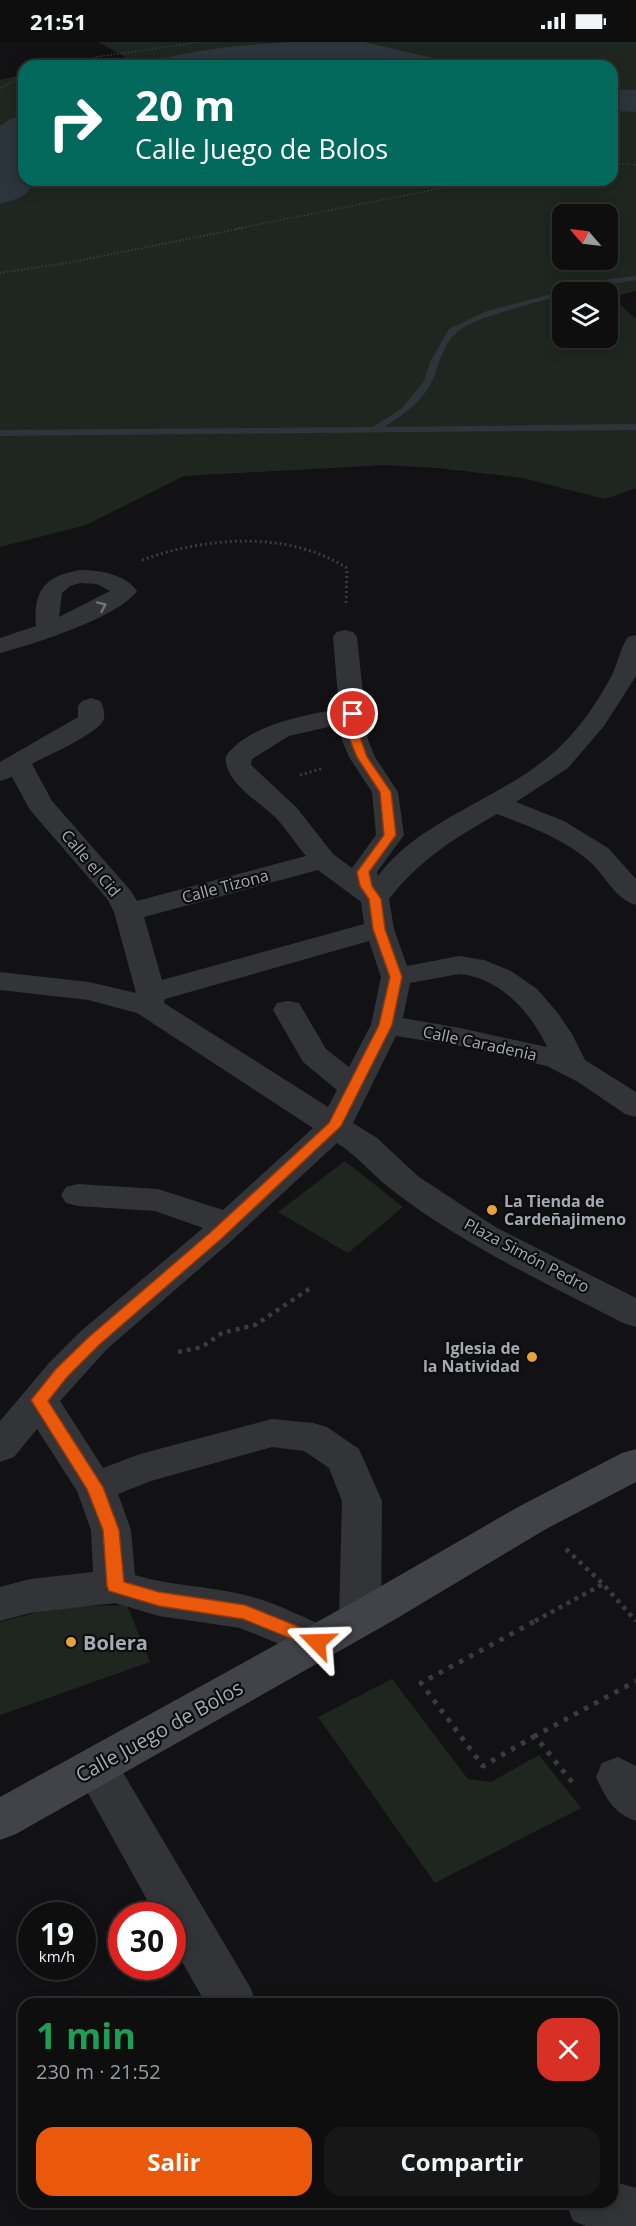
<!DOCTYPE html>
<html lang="es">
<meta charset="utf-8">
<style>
:root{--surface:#0e0e0f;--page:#171718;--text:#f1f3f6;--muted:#9b9c9e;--line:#2e2e2f;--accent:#ea580c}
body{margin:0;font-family:"Open Sans",sans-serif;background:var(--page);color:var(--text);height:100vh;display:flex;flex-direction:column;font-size:22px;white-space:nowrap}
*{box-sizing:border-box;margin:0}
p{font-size:20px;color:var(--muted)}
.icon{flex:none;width:33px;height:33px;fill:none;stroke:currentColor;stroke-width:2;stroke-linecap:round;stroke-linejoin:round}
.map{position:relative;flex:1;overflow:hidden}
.panel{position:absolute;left:18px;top:1956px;width:600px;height:210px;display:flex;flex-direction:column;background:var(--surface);border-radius:18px;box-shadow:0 3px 15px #0003,0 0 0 2px var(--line)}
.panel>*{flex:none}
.hud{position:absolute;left:18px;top:18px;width:600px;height:126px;border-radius:18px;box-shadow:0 3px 15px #0003,0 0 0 2px var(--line);background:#00695c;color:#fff;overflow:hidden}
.needle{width:39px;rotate:298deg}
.controls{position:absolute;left:552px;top:162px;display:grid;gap:12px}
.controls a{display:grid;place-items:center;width:66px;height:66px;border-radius:12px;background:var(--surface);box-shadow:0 3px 15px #0003,0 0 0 2px var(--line);font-size:30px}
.speed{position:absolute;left:18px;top:1860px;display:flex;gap:12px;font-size:30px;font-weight:700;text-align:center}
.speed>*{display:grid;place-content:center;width:78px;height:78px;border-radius:50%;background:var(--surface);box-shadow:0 3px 15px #0003,0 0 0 2px var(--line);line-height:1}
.speed small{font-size:15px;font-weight:400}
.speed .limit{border:9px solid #d22;background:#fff;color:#111}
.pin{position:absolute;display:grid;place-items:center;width:51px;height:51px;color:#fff;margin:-26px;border:3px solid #fff;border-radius:50%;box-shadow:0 2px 6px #0007}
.me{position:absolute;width:66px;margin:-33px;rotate:292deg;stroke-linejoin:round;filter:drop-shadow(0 0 4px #0008)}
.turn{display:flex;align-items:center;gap:21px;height:126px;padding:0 18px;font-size:27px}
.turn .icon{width:78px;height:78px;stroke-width:2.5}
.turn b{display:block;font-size:42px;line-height:51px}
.round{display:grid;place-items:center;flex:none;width:63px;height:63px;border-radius:18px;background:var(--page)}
.summary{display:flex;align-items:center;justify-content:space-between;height:102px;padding:0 18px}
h1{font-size:36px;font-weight:700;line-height:45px;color:#1e9e55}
.primary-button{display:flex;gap:12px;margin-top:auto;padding:12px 18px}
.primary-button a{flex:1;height:69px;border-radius:18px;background:var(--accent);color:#fff;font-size:24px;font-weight:700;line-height:69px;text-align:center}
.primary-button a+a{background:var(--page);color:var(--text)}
.status{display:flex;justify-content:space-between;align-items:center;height:42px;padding:0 30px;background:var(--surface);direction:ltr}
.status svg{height:16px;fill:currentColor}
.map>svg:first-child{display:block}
.green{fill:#1f261f;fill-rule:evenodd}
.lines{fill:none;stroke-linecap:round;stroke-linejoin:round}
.stream{fill:#2c353b;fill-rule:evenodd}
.river{fill:#2c353b;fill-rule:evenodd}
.path-far4{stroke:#393b3f;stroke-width:1.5;stroke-dasharray:1.5 2;stroke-linecap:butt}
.path-far3{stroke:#393b3f;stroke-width:2;stroke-dasharray:1.5 2;stroke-linecap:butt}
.path-far2{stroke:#393b3f;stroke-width:3;stroke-dasharray:2 3;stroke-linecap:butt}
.path-far1{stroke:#393b3f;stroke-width:4.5;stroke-dasharray:4 5;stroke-linecap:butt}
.path{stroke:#393b3f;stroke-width:5;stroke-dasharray:4.5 7;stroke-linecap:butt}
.street{fill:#333438;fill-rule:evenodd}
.secondary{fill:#424348;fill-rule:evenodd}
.oneway{stroke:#71757c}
.route{fill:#ea580c;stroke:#983908;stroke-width:1.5}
.poi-dot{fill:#e5a339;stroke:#0d0d0e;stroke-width:2}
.labels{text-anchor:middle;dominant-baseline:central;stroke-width:4.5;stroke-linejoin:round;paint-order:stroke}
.street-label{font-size:16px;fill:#a4aab3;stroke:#0d0d0e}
.poi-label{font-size:16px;font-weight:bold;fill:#a4aab3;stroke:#0d0d0e;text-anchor:start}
.near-poi-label{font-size:20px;font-weight:bold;fill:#a4aab3;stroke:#0d0d0e;text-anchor:start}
.near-street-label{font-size:20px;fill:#a4aab3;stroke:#0d0d0e}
</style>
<div class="status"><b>21:51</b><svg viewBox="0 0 49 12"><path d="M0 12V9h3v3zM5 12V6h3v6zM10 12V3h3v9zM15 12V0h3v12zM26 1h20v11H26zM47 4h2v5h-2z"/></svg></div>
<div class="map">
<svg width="636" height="2184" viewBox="0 0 636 2184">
<rect width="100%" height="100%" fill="#121214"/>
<g class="green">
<path d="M98,0H636V249L612,255L636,277V446L605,457L522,436L438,426L385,423L184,434L86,483L0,505V38L24,32V138H612V24H72L125,15ZM608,172V218H562V172ZM562,250H608V296H562Z"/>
<path d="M345,1119L403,1165L348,1211L278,1170Z"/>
<path d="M127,1563L150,1620L0,1673V1580L57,1565Z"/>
<path d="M392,1637L468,1737L491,1740L539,1713L581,1766L435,1841L318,1675Z"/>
</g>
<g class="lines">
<path class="stream" d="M636,234V238L562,250V253C540,260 469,276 455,292C443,304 439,322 433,337C424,359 403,373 384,385L636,382V388L0,394V388L373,385L401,367L424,339L430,320L449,287L487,269L609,237Z"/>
<g class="river">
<path d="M295,0H364L433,16L438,24H375L353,19L246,24H159L164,16C207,6 251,2 295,0Z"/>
<path d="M612,47L636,48V70L612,69Z"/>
<path d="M24,73V138H32C31,155 14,158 0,162V84L10,77Z"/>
</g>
<g class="path-far4">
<path d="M59,24L97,15L199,0"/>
<path d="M0,46L24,35"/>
<path d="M612,121L636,123"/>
<path d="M235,187L483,138"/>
</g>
<path class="path-far3" d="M0,231L67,221L243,186"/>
<g class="path-far2">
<path d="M142,518C206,495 287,488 347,526L346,564"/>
<path d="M300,733L324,726"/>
</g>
<g class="path-far1">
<path d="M178,1310L202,1305L222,1291L255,1283L312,1245"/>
<path d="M566,1507L603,1542L636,1579"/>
<path d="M535,1579L603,1542"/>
</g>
<g class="path">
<path d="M535,1694L483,1724L421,1641L537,1578"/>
<path d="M572,1740L535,1694L636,1639"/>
</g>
<g class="street">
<path d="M80,528C100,528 125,532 137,549C119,575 32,603 0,611V596L36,584C33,548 45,534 80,528ZM80,541L97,542L110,549L59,575L62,551L70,544Z"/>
<path d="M345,588L353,590L357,595L368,698L375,715L398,750L404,793L377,830L378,834C420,778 495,759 547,716C574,695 596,663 612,633C618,621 620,606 628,595L636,593V634L604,684L568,726L516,760L564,779L608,806L636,837V863C615,857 605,833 589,819C563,796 528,784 497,772C456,795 418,819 389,857L394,887L407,924L459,914L484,918L511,929L537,947L557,970L572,992L585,1018L636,1050V1075L625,1072L578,1040L547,1024L460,1004L396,994L353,1081L377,1096L419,1135L497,1186L636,1256V1285L623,1281C546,1241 465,1204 396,1151C375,1136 359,1115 337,1101L229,1201L107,1307L60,1359L103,1426L140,1412L272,1377L313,1381L327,1385L359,1407L382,1459L381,1576L375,1588L360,1593L345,1588L339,1576L342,1459L329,1426L304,1409L272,1405L151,1439L118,1452L131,1488L135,1533C171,1544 209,1544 245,1553C275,1560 304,1576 332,1588L338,1600L332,1612L317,1617L240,1586L159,1574L115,1561L30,1571L0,1579V1545L30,1537L93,1530L91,1488L77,1449L37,1387L14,1415L0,1420V1379L49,1321L81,1289L203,1186L155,1169L78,1164L66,1161L61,1153L66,1145L78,1142L158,1147L223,1168L313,1086L137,971L88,958L0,948V930L89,940L136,951L114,870L108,858L30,768L12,735L0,739V720L78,675V664L82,659L91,656L100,659C103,663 105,671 104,677C100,691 46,714 32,722L52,759L131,849L137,859L306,814C296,802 287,788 277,777C260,760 223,740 226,714C248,683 304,673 339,667L333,595L337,590ZM341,682L342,698L349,715L372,750L376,793L352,826L333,812L297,766L251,723L252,717L289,694ZM318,828L361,860L364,882L162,938L144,875ZM369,899L381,935L371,983L349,1025L326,1007L299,961L288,959L277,961L273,968L303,1020L337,1048L328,1065L164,961L165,957ZM459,932C499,935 531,970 547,1005L460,986L403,976L410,941Z"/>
<path d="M96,1707L112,1712L250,1945L257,1962H206L172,1902V1874H156L74,1726L80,1712Z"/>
<path d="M618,1715L636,1724V1779C613,1771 606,1756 596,1735L602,1721Z"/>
<path d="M612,2139L636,2146V2184H586L573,2179L566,2160H612Z"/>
</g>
<path class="secondary" d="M636,1407V1440L546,1487L394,1578L16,1792L0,1798V1755L364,1554L518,1465L622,1411Z"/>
</g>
<defs><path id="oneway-chevron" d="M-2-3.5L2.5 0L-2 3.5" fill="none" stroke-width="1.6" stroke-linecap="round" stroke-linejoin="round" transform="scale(1.5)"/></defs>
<use class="oneway" href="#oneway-chevron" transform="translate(102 564) rotate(-24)"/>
<path class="route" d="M353,669L359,672L361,698L367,715L391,750L396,793L369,830L372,844L381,857L385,887L402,935L392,983L341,1084L222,1196L100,1302L67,1335L48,1359L103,1445L119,1488L124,1540L159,1550L245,1563L324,1595L326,1600L324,1605L317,1607L243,1577L159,1564L109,1549L107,1544L103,1488L87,1447L31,1358L56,1327L89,1295L212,1189L329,1081L379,983L390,935L373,887L369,857L360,844L357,830L384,793L380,750L357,715L350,698L348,672Z"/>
<g class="poi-dot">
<circle cx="492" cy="1168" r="6"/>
<circle cx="532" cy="1315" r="6"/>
<circle cx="71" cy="1600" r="6"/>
</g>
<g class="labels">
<g class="street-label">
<text transform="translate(91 821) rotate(50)">Calle el Cid</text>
<text transform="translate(225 844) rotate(-15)">Calle Tizona</text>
<text transform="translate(480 1001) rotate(12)">Calle Caradenia</text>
<text transform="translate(527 1213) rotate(28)">Plaza Simón Pedro</text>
</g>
<g class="poi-label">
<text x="504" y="1159">La Tienda de<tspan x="504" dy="18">Cardeñajimeno</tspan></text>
<text x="520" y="1306" text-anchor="end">Iglesia de<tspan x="520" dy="18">la Natividad</tspan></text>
</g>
<g class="near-poi-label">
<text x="83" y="1600">Bolera</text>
</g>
<g class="near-street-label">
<text transform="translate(159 1689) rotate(-29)">Calle Juego de Bolos</text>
</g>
</g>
</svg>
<div class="controls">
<a><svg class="needle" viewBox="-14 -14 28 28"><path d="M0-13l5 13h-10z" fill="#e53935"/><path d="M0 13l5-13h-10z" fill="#9b9c9e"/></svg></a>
<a><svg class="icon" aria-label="layers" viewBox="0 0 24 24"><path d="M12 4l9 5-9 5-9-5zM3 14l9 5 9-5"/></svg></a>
</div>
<div class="speed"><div>19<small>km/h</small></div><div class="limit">30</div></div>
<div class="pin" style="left:353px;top:672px;background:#d93025"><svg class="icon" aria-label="arrive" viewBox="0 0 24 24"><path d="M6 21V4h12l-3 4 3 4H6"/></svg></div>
<svg class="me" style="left:317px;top:1600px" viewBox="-20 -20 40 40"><path d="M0-17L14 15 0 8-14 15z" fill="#ea580c" stroke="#fff" stroke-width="4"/></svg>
<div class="hud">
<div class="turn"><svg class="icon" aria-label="right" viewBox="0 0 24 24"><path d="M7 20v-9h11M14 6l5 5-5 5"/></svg><div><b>20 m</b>Calle Juego de Bolos</div></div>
</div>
<section class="panel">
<div class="summary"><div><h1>1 min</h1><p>230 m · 21:52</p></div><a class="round" style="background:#d93025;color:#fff"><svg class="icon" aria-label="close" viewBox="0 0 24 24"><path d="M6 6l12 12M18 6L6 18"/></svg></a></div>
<div class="primary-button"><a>Salir</a><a>Compartir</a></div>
</section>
</div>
